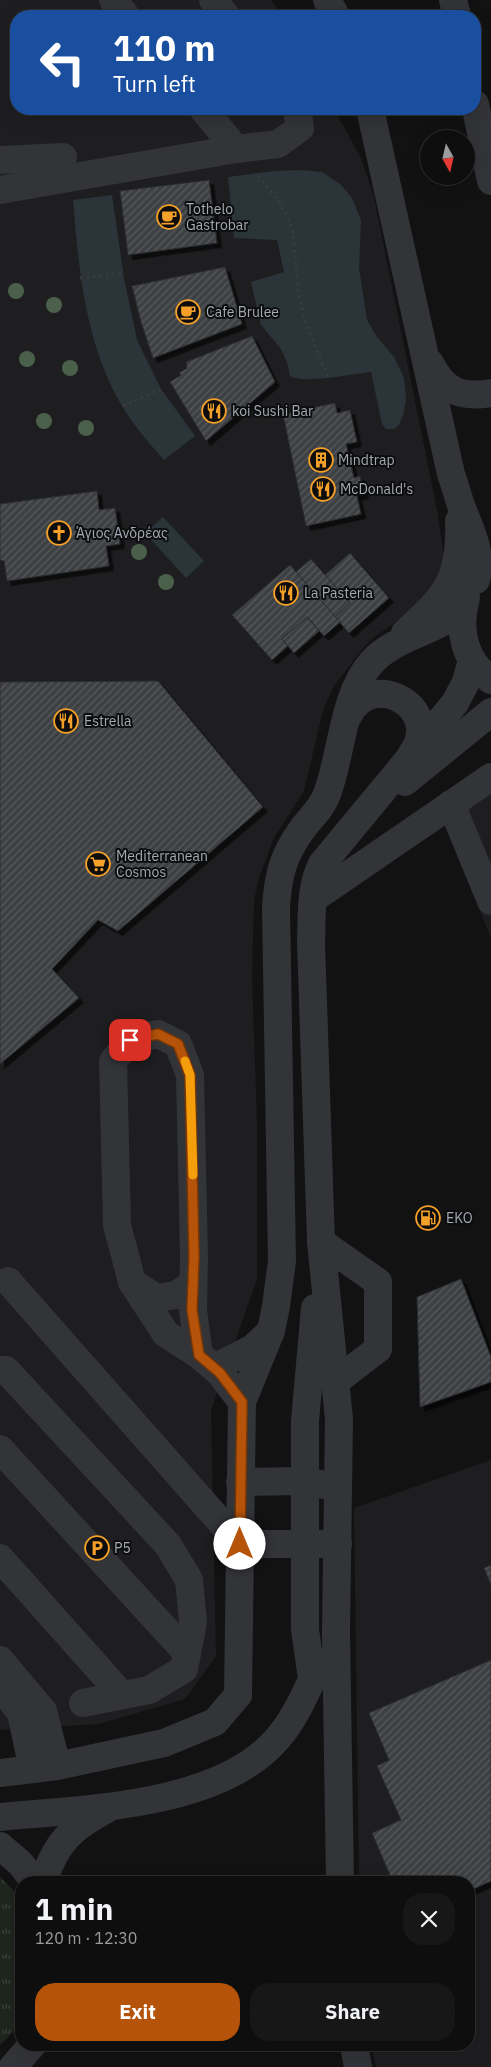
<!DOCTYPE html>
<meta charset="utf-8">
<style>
:root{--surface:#0e0e0e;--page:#171717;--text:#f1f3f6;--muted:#9b9c9e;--line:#2e2e2e;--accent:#b45309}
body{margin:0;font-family:"IBM Plex Sans",sans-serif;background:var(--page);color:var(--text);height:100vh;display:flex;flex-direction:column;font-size:19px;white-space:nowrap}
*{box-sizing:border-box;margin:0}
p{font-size:16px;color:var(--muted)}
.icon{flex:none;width:28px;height:28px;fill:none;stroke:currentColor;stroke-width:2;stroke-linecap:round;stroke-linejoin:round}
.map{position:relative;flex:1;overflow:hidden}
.drawer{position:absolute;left:15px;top:1876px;width:460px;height:175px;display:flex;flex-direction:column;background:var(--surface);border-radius:20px;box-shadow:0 5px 20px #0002,0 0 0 1px var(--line)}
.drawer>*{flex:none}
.guide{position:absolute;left:10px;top:10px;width:471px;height:105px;border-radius:20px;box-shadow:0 5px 20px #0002,0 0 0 1px var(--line);background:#1a4fa0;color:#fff;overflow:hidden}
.needle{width:32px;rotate:172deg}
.tools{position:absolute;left:420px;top:130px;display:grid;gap:10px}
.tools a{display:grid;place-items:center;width:55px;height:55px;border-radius:50%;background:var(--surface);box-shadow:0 5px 20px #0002,0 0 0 1px var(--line);font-size:25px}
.pin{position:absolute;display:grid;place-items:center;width:42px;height:42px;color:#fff;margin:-21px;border-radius:10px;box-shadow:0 2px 8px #0006}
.me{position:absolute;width:55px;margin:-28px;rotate:0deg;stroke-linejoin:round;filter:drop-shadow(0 0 4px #0008)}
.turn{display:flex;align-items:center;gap:18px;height:105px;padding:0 20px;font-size:22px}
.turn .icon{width:65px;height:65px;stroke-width:2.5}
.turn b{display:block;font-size:35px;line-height:42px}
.round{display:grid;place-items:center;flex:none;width:52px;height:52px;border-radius:20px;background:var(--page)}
.overview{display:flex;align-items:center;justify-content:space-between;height:85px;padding:0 20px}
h1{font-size:30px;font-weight:700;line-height:38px}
.cta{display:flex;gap:10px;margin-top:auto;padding:10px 20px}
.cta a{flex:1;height:58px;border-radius:20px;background:var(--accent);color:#fff;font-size:20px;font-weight:700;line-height:58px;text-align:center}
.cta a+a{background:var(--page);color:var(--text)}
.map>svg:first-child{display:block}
.built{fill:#1e1e20}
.grass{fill:url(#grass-tufts)}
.water{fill:#2a3439}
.building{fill:url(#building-hatch);stroke:#2c2c2f;filter:url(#shadow)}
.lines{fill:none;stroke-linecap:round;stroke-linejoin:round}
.path{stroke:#393b3f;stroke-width:3;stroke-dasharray:2.5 4;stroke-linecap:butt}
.minor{stroke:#333438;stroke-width:28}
.tree{fill:#4b604b}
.route-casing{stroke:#753606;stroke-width:12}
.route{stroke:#b45309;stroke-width:9}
.slow{stroke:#f59e0b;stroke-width:9}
.labels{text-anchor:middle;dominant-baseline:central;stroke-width:4;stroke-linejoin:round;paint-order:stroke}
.poi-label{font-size:14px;fill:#a3aab4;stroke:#0d0d0e;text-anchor:start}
</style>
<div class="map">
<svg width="491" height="2067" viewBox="0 0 491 2067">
<defs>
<pattern id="grass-tufts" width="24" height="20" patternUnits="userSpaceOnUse" patternTransform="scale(1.25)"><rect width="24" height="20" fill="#1e261e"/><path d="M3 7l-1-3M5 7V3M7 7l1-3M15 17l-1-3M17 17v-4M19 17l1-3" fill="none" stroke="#3c433c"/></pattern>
<pattern id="building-hatch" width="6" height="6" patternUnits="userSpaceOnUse" patternTransform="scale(1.25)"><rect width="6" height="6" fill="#3e4043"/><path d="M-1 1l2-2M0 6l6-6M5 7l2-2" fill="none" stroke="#57595c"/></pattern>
<filter id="shadow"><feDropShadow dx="4.5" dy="4.5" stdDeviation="0" flood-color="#0009"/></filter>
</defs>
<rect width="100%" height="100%" fill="#121213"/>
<g class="built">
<path d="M0,0H271L283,16H16V109H334L361,158L374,197L437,510L444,556L435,587L399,620L374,637L363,648L334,686L323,710L304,791L274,838L259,878L254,901L252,977L257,1123V1279L211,1410L216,1656L185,1699L99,1724L0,1730Z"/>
<path d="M491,792V938L445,824Z"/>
<path d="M491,1460V2067H376L371,2045H469V1882H359L354,1508Z"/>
</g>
<path class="grass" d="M0,1877L13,1890L21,1906V2015L13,2032L0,2045Z"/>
<g class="water">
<path d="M301,170L322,172L340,184L352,198L361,220L359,268L367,320L377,337L394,357L404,378L406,400L403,415L399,425L394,429H386L382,424L371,372C353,374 303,384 290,376L287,362L281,349L261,325L251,282L284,272L277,240L234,238L228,177L274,171Z"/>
<path d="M112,195L124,278L137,340L161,389L195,436L164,460C149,443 134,426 122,406C85,343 79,271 73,200Z"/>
<path d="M163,517L204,561L186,578L145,533Z"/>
</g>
<g class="building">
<path d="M209,180L217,243L128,255L120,191Z"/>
<path d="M225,267L242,324L153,358L141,322L132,286Z"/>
<path d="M252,336L275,382L206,441L170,382L181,375L179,373L187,368L186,362Z"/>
<path d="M335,403L337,413L350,410L357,442L346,444L354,478L360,476L364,494L357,496L361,514L306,526L283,414Z"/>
<path d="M97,491L99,510L115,508L120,544L106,546L109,566L7,581L4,561L0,560V504Z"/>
<path d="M350,553L389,598L349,633L335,617L350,603L325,575Z"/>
<path d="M311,559L350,603L335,617L296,572Z"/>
<path d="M290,565L340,622L324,636L307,617L282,639L288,646L272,660L232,615Z"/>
<path d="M307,617L319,631L294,653L282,639Z"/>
<path d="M158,681L263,807L118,931L98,920L52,969L79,998L0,1064V682Z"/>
<path d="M461,1279L491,1357V1382L420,1407L417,1297Z"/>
<path d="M491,1565V1585L484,1568Z"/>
<path d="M491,1660V1881L469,1891V1882H393L372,1833L401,1820L377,1766L389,1760L369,1713Z"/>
</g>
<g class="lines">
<g class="path">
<path d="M258,176L280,203L288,218L293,233L298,289L305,321L328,377"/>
<path d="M80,278L123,273"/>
<path d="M123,406L161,389"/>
</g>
<g class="minor">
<path d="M113,0L126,16"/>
<path d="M213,0L226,16"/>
<path d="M327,0L336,16"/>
<path d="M453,0L457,16"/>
<path d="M475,104L491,181"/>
<path d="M370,109L451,474C455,485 458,497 462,508C472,534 482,551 476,580"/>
<path d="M236,149L278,144L300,128L297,109"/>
<path d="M0,160L63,157"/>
<path d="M0,190L236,149L203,109"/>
<path d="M430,363C444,391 460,398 491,393"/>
<path d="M466,598C457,629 464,661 491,680"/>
<path d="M405,633C447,595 461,579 459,521"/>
<path d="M348,716C373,666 444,710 412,753"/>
<path d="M405,782L491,712"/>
<path d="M451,804L491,901"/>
<path d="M313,899L491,777"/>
<path d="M321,1242L378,1282V1349L335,1382"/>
<path d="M8,1281L240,1544H338"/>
<path d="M132,1282L156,1298L177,1295L193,1283"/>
<path d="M199,1355L193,1310L194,1257L190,1075L178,1044L158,1034L130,1040L113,1061L117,1225L132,1282L166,1334L199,1355L220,1373L242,1402"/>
<path d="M0,1370H6L168,1545L189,1580L193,1622L184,1669L149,1690L83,1703"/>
<path d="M220,1373V1365L253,1348L270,1332"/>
<path d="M0,1449L187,1653"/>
<path d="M240,1482L306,1481L324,1485"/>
<path d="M0,1558L122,1695"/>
<path d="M0,1660L43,1711L57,1766"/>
<path d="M312,1678L305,1630V1421L315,1308"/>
<path d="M0,1686L21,1713L33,1769"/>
<path d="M0,1773L57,1766L164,1743L215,1722L238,1695L242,1402L271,1331L276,1306L282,1261L276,908C278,875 283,855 303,828C312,816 322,808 327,794C342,754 343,694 372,662C394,637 437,632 463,608"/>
<path d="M0,1817C83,1809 220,1807 278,1738C297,1716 307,1689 320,1663"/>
<path d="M0,1846L20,1863L35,1882"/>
<path d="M46,1882C45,1875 47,1871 50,1864C63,1834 80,1824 107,1809"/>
<path d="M340,1882L336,1632L339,1419L321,1242L311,942C312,916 310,887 322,864L455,703L466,682L472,660"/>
<path d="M354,2045L358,2067"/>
<path d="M13,2067L32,2045"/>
</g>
</g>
<g class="tree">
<circle cx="16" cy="291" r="8"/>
<circle cx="54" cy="305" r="8"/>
<circle cx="27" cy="359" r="8"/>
<circle cx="70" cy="368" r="8"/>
<circle cx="44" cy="421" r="8"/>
<circle cx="86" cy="428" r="8"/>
<circle cx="139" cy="552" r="8"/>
<circle cx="166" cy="582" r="8"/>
</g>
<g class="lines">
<g class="route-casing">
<path id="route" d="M130,1040L158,1034L178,1044L190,1075L194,1257L192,1310L199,1355L220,1373L242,1402L240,1544"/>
</g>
<use href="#route" class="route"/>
<path class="slow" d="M185,1061L190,1075L193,1175"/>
</g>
<defs>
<g id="cafe-ring" transform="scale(1.25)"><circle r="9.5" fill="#0d0d0e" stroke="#f4a029" stroke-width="1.5"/><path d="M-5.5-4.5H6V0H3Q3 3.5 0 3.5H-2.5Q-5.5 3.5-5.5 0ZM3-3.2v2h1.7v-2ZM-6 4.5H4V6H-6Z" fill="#f4a029"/></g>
<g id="restaurant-ring" transform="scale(1.25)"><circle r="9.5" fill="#0d0d0e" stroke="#f4a029" stroke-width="1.5"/><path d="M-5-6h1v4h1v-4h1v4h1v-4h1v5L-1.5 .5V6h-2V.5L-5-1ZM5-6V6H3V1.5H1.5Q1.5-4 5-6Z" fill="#f4a029"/></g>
<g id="building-ring" transform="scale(1.25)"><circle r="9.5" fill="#0d0d0e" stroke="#f4a029" stroke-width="1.5"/><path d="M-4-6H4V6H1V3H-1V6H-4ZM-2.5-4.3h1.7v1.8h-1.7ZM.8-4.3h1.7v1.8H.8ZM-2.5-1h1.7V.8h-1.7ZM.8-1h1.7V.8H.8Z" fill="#f4a029"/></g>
<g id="church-ring" transform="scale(1.25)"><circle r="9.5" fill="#0d0d0e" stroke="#f4a029" stroke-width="1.5"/><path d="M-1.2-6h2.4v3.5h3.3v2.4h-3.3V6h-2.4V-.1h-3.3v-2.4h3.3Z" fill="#f4a029"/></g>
<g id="supermarket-ring" transform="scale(1.25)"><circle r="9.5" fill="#0d0d0e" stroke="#f4a029" stroke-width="1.5"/><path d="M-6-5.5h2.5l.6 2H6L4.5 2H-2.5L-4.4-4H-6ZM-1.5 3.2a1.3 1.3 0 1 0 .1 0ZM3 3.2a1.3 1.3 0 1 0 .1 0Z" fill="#f4a029"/></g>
<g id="fuel-ring" transform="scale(1.25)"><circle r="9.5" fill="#0d0d0e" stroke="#f4a029" stroke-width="1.5"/><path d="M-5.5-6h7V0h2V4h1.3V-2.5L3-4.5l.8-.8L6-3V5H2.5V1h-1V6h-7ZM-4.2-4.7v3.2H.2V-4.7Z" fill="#f4a029"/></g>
<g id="parking-ring" transform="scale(1.25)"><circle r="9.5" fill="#0d0d0e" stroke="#f4a029" stroke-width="1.5"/><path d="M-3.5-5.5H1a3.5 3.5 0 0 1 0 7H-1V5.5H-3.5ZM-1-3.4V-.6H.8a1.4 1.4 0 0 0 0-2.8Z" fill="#f4a029"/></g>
</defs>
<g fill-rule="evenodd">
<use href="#cafe-ring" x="169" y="217"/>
<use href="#cafe-ring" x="188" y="312"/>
<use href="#restaurant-ring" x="214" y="411"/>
<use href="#building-ring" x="321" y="460"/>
<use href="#restaurant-ring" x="323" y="489"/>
<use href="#church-ring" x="59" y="533"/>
<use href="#restaurant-ring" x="286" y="593"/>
<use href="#restaurant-ring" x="66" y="721"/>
<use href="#supermarket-ring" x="98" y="864"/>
<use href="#fuel-ring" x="428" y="1218"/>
<use href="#parking-ring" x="97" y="1548"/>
</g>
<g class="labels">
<g class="poi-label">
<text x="186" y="209">Tothelo<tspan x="186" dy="16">Gastrobar</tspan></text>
<text x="206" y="312">Cafe Brulee</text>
<text x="232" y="411">koi Sushi Bar</text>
<text x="338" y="460">Mindtrap</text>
<text x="340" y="489">McDonald's</text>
<text x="76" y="533">Άγιος Ανδρέας</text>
<text x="304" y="593">La Pasteria</text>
<text x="84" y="721">Estrella</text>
<text x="116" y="856">Mediterranean<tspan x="116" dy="16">Cosmos</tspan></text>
<text x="446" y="1218">EKO</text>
<text x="114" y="1548">P5</text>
</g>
</g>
</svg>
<div class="tools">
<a><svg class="needle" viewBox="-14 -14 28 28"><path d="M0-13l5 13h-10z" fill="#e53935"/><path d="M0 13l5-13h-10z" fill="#9b9c9e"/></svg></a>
</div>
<div class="pin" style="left:130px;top:1040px;background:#d93025"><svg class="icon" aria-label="arrive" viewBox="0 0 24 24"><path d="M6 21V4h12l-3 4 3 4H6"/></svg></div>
<svg class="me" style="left:240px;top:1544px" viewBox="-20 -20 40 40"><circle r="19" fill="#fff"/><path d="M0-13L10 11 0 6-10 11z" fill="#b45309"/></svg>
<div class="guide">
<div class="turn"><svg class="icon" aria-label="left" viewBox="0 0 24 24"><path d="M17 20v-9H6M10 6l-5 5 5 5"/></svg><div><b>110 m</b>Turn left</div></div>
</div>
<section class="drawer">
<div class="overview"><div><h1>1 min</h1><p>120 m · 12:30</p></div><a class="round"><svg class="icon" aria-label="close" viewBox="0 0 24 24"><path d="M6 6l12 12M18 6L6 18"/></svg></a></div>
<div class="cta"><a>Exit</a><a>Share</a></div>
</section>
</div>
